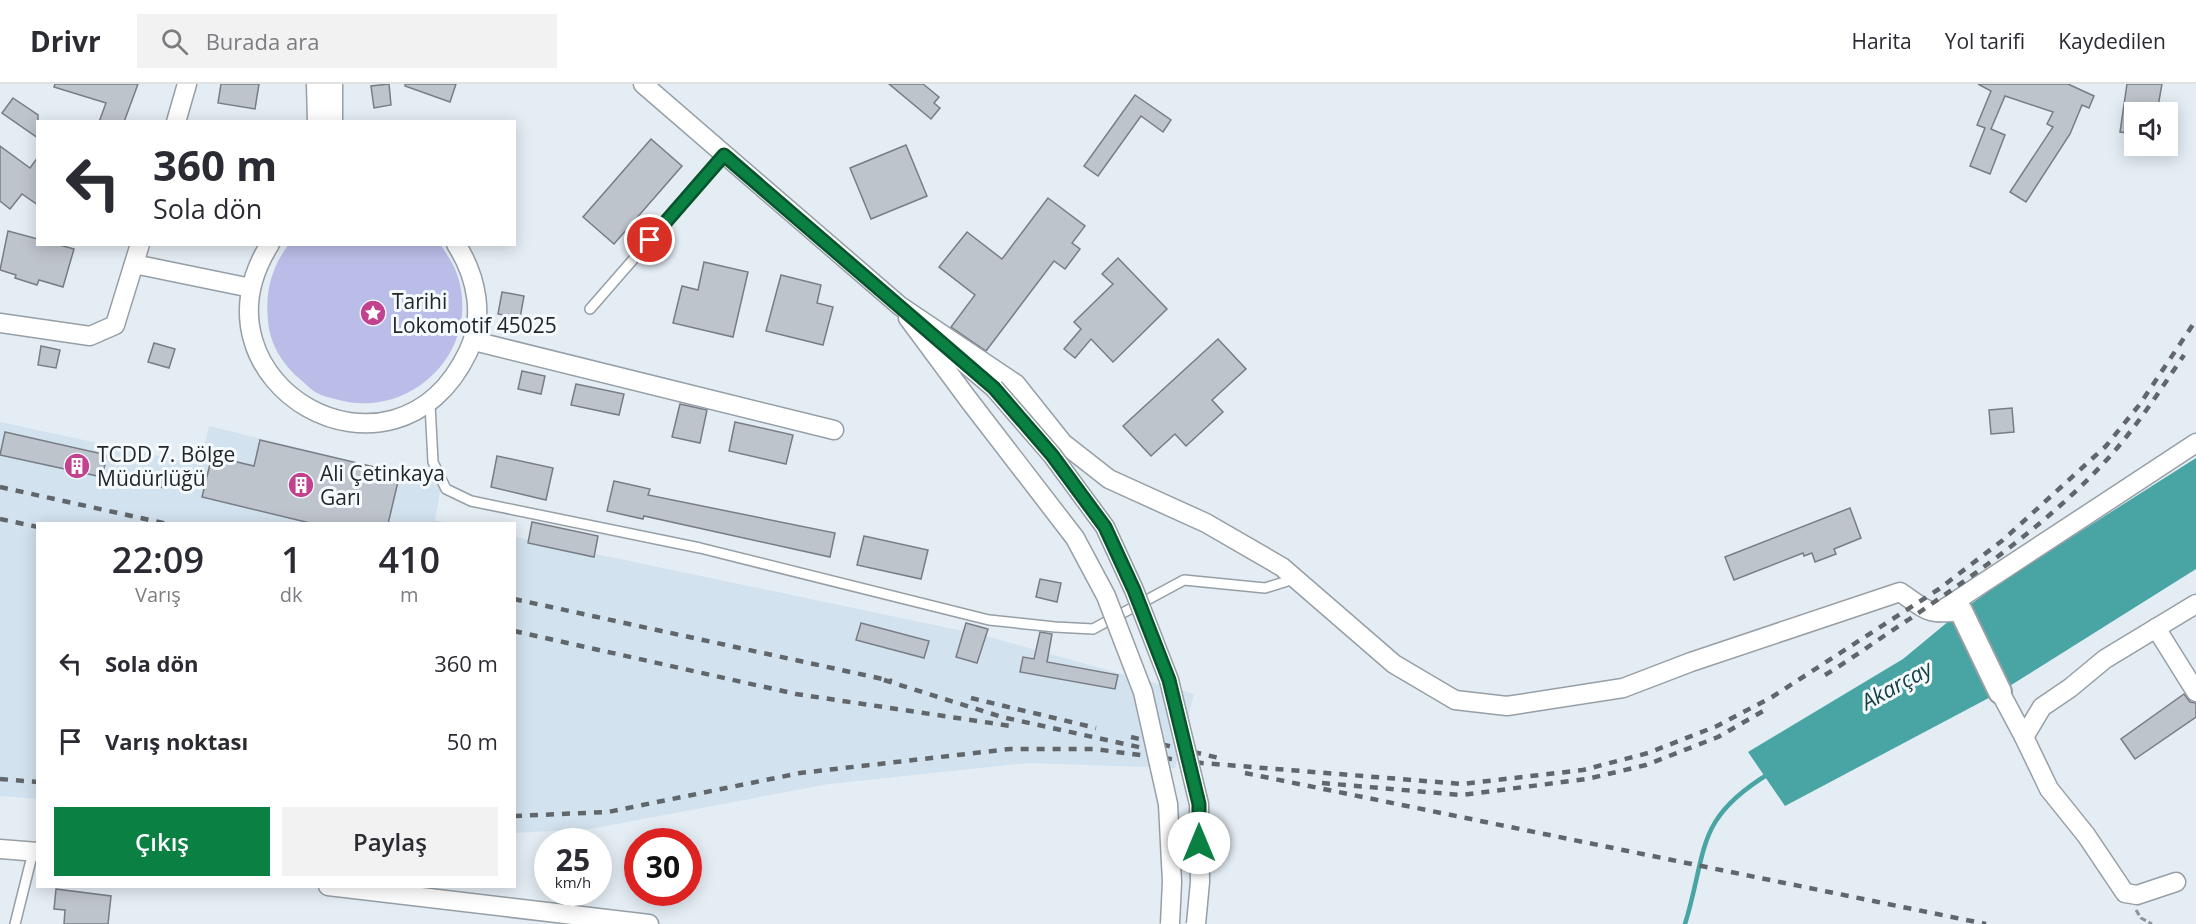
<!DOCTYPE html>
<html lang="tr">
<meta charset="utf-8">
<style>
:root{--surface:#fff;--page:#f2f2f3;--text:#2b2b33;--muted:#7c7c81;--line:#e1e1e2;--accent:#0b8043}
body{margin:0;font-family:"Open Sans",sans-serif;background:var(--page);color:var(--text);height:100vh;display:flex;flex-direction:column;font-size:22px;white-space:nowrap}
*{box-sizing:border-box;margin:0}
p{font-size:20px;color:var(--muted)}
.icon{flex:none;width:33px;height:33px;fill:none;stroke:currentColor;stroke-width:2;stroke-linecap:round;stroke-linejoin:round}
.map{position:relative;flex:1;overflow:hidden}
.side{position:absolute;left:36px;top:438px;width:480px;height:366px;display:flex;flex-direction:column;background:var(--surface);border-radius:0px;box-shadow:0 3px 15px #0003}
.side>*{flex:none}
.hud{position:absolute;left:36px;top:36px;width:480px;height:126px;border-radius:0px;box-shadow:0 3px 15px #0003;background:#fff;color:var(--text);overflow:hidden}
.buttons{position:absolute;left:2124px;top:18px;display:grid;gap:12px}
.buttons a{display:grid;place-items:center;width:54px;height:54px;border-radius:0px;background:var(--surface);box-shadow:0 3px 15px #0003;font-size:30px}
.speed{position:absolute;left:534px;top:744px;display:flex;gap:12px;font-size:30px;font-weight:700;text-align:center}
.speed>*{display:grid;place-content:center;width:78px;height:78px;border-radius:50%;background:var(--surface);box-shadow:0 3px 15px #0003;line-height:1}
.speed small{font-size:15px;font-weight:400}
.speed .limit{border:9px solid #d22;background:#fff;color:#111}
.pin{position:absolute;display:grid;place-items:center;width:51px;height:51px;color:#fff;margin:-26px;border:3px solid #fff;border-radius:50%;box-shadow:0 2px 6px #0007}
.me{position:absolute;width:66px;margin:-33px;rotate:0deg;stroke-linejoin:round;filter:drop-shadow(0 0 4px #0008)}
.turn{display:flex;align-items:center;gap:21px;height:126px;padding:0 18px;font-size:27px}
.turn .icon{width:78px;height:78px;stroke-width:2.5}
.turn b{display:block;font-size:42px;line-height:51px}
.eta{display:flex;justify-content:space-evenly;align-items:center;height:102px;text-align:center}
.eta b{font-size:36px;font-weight:600;line-height:42px}
.action{display:flex;gap:12px;margin-top:auto;padding:12px 18px}
.action a{flex:1;height:69px;border-radius:0px;background:var(--accent);color:#fff;font-size:24px;font-weight:600;line-height:69px;text-align:center}
.action a+a{background:var(--page);color:var(--text)}
ul{padding:0;list-style:none}
li{display:flex;align-items:center;gap:18px;height:78px;padding:0 18px}
li div{flex:1}
li b{display:block;font-size:22px}
li em{font-style:normal}
header{display:flex;align-items:center;gap:36px;box-sizing:border-box;height:84px;padding:0 30px;background:var(--surface);border-bottom:2px solid var(--line)}
header strong{font-size:28px}
nav{display:flex;gap:33px;margin-inline-start:auto;font-size:21px}
.search{width:420px;height:54px;background:var(--page);display:flex;align-items:center;gap:15px;box-sizing:border-box;padding:0 21px;border-radius:0px;color:var(--muted);font-size:22px}
.map>svg:first-child{display:block}
.built{fill:#d2e2ee}
.green{fill:#b9bde8}
.water{fill:#49a4a4}
.lines{fill:none;stroke-linecap:round;stroke-linejoin:round}
.stream{stroke:#49a4a4;stroke-width:4.5}
.building{fill:#bec4cc;stroke:#787d85;stroke-width:1.5}
.service-casing{stroke:#969fa5;stroke-width:12}
.minor-casing{stroke:#969fa5;stroke-width:21}
.tertiary-casing{stroke:#969fa5;stroke-width:26}
.path{stroke:#8e9499;stroke-width:3;stroke-dasharray:6 3;stroke-linecap:butt}
.service{stroke:#fff;stroke-width:9}
.minor{stroke:#fff;stroke-width:18}
.tertiary{stroke:#fff;stroke-width:22}
.rail{stroke:#61666a;stroke-width:4.5;stroke-dasharray:8 8;stroke-linecap:butt}
.minor-bridge-casing{stroke:#969fa5;stroke-width:21;stroke-linecap:butt}
.minor-bridge{stroke:#fff;stroke-width:18}
.route-casing{stroke:#07532c;stroke-width:15}
.route{stroke:#0b8043;stroke-width:10}
.labels{text-anchor:middle;dominant-baseline:central;stroke-width:6;stroke-linejoin:round;paint-order:stroke}
.poi-label{font-size:21px;fill:#232629;stroke:#f4fafe;text-anchor:start}
.water-label{font-size:22px;font-style:italic;fill:#174141;stroke:#f4fafe}
</style>
<header>
<strong>Drivr</strong>
<div class="search"><svg class="icon" aria-label="search" viewBox="0 0 24 24"><circle cx="10" cy="10" r="6"/><path d="M15 15l6 6"/></svg>Burada ara</div>
<nav><a>Harita</a><a>Yol tarifi</a><a>Kaydedilen</a></nav>
</header>
<div class="map">
<svg width="2196" height="840" viewBox="0 0 2196 840">
<rect width="100%" height="100%" fill="#e4edf4"/>
<g class="built">
<path d="M0,338L200,381L209,342L400,389L442,396L435,436L448,439L38,440L37,715L0,712Z"/>
<path d="M515,453L982,551L1194,610L1175,684L1028,679L829,700L590,745L515,749Z"/>
</g>
<path class="green" d="M289,160L441,161C447,171 455,182 458,193C481,269 409,337 335,315C329,313 322,312 317,309C311,306 305,299 300,295C282,280 270,260 268,237C265,208 271,184 289,160Z"/>
<path class="water" d="M2196,374V485L2000,608L1785,722L1748,668L1903,575L1961,527L2012,491Z"/>
<g class="lines">
<path class="stream" d="M1685,840C1708,765 1694,735 1770,689"/>
</g>
<g class="building">
<path d="M55,0H138L124,38H99L106,19L54,3Z"/>
<path d="M221,0H259L255,25L218,19Z"/>
<path d="M389,0L391,21L374,24L371,2Z"/>
<path d="M405,0H456L450,18L405,2Z"/>
<path d="M889,0H923L939,13L934,19L940,24L931,35Z"/>
<path d="M1978,0H2068L2094,12L2089,24L2082,21L2070,50L2026,118L2010,108L2053,43L2047,40L2053,28L2005,12L1991,45L2005,51L1990,90L1970,82L1985,44L1977,41L1991,7Z"/>
<path d="M2127,0H2162L2157,28H2134V50L2120,48Z"/>
<path d="M1135,11L1171,36L1163,48L1141,32L1098,92L1084,82Z"/>
<path d="M13,14L38,31V54L2,29Z"/>
<path d="M651,55L682,82L614,160L583,133Z"/>
<path d="M906,61L927,112L871,135L850,84Z"/>
<path d="M0,62L30,84L38,73V121L22,110L10,125L0,117Z"/>
<path d="M1048,114L1085,142L1072,159L1080,165L1065,185L1054,177L986,267L951,243L975,211L939,183L967,148L1002,175Z"/>
<path d="M8,147L38,155V160H56L74,165L63,203L39,196L37,201L15,194L16,191L0,186Z"/>
<path d="M1118,174L1167,225L1113,278L1091,255L1075,274L1064,265L1081,245L1074,238L1113,200L1102,190Z"/>
<path d="M704,178L748,188L733,253L673,239L682,202L698,206Z"/>
<path d="M781,191L821,201L817,219L833,223L823,261L766,247Z"/>
<path d="M502,208L524,212L520,234L498,230Z"/>
<path d="M1218,255L1246,285L1212,316L1223,328L1186,362L1175,350L1151,372L1123,342Z"/>
<path d="M154,259L175,265L169,284L148,278Z"/>
<path d="M41,262L60,266L56,284L38,281Z"/>
<path d="M522,287L545,292L541,310L518,305Z"/>
<path d="M576,300L624,310L619,331L571,321Z"/>
<path d="M680,320L707,326L700,359L672,353Z"/>
<path d="M2012,324L2014,348L1991,350L1989,326Z"/>
<path d="M735,338L793,351L786,380L729,367Z"/>
<path d="M5,348L107,371L102,393L0,371Z"/>
<path d="M260,356L400,389L388,440H314L202,413L212,372L254,382Z"/>
<path d="M497,372L553,384L546,416L491,403Z"/>
<path d="M148,387L169,392L165,404L144,399Z"/>
<path d="M614,397L650,405L648,411L835,449L830,473L644,432L643,435L607,427Z"/>
<path d="M1850,424L1861,454L1834,465L1836,470L1815,478L1812,469L1804,472L1803,469L1734,496L1725,473Z"/>
<path d="M532,438L598,452L594,473L528,459Z"/>
<path d="M864,452L928,466L921,495L857,481Z"/>
<path d="M1040,495L1061,499L1057,518L1036,513Z"/>
<path d="M861,539L929,557L924,574L856,556Z"/>
<path d="M966,539L988,545L977,579L956,573Z"/>
<path d="M1040,548L1052,550L1047,578L1118,591L1115,605L1020,588L1023,573L1034,575Z"/>
<path d="M2184,610L2190,618L2196,619V633L2135,675L2121,655Z"/>
<path d="M56,805L111,812L108,840H64L65,826L54,825Z"/>
</g>
<g class="lines">
<g class="service-casing">
<g id="service">
<path d="M590,225L724,71"/>
<path d="M430,320L433,378L446,405L471,417L700,464L989,536L1055,543L1093,545L1184,496L1265,504L1294,495"/>
<path d="M15,840L33,768"/>
</g>
</g>
<g class="minor-casing">
<g id="minor">
<path d="M316,0L317,38"/>
<path d="M333,0V38"/>
<path d="M643,0L900,222L1016,300L1063,359L1109,395L1206,439L1282,483L1394,580L1455,616L1507,622L1623,604L1691,578L1900,508C1928,527 1926,531 1961,527"/>
<path d="M176,38L187,0"/>
<path d="M270,160C182,299 394,422 468,268C485,233 477,193 456,160"/>
<path d="M134,180L251,204"/>
<path d="M908,234L968,315"/>
<path d="M0,239L90,252L115,241L140,160"/>
<path d="M474,257L834,346"/>
<path d="M955,271L994,304"/>
<path d="M1939,528L2196,359"/>
<path d="M2156,544L2196,608"/>
<path d="M2000,608L2024,653L2042,623L2070,604L2105,575L2196,520"/>
<path d="M2024,653L2049,705L2086,751L2125,809L2137,811L2176,798"/>
<path d="M0,765L38,768"/>
<path d="M328,802L649,840"/>
</g>
</g>
<g class="tertiary-casing">
<path id="tertiary" d="M1961,527L2000,608"/>
</g>
<path class="path" d="M2136,826L2141,834L2152,840"/>
<use href="#service" class="service"/>
<use href="#minor" class="minor"/>
<use href="#tertiary" class="tertiary"/>
<g class="rail">
<path d="M0,403L168,440"/>
<path d="M0,435L38,443"/>
<path d="M514,515L892,597"/>
<path d="M514,547L796,610L1011,642"/>
<path d="M1825,591C1853,574 1880,554 1908,536C1980,487 2053,436 2112,370C2139,339 2161,305 2184,271"/>
<path d="M884,596L1002,633L1143,664"/>
<path d="M971,614L1096,644"/>
<path d="M1131,653L1219,674"/>
<path d="M1245,689L1986,840"/>
<path d="M0,695L38,698"/>
<path d="M1322,699L1461,711L1587,695L1646,681L1718,653L1765,626"/>
<path d="M514,732L608,728L800,689L1010,665H1094L1202,679L1462,700L1583,686L1648,669L1717,642L1772,613L1939,505L2003,456L2106,362L2140,320L2196,236"/>
</g>
<g class="minor-bridge-casing">
<g id="minor-bridge">
<path d="M994,304L1052,371L1105,443L1134,506L1169,596L1199,720L1200,798L1196,840"/>
<path d="M968,315L1075,454L1106,512L1143,608L1168,720L1172,798L1170,840"/>
</g>
</g>
<use href="#minor-bridge" class="minor-bridge"/>
</g>
<g class="lines">
<g class="route-casing">
<path id="route" d="M650,156L724,71L994,304L1052,371L1105,443L1134,506L1169,596L1199,720V759"/>
</g>
<use href="#route" class="route"/>
</g>
<defs>
<g id="sight-disc" transform="scale(1.35)"><circle r="9.5" fill="#c14390" stroke="#f4fafe"/><path d="M0-6L1.8-2.2L6-1.7L2.9 1.2L3.7 5.4L0 3.3L-3.7 5.4L-2.9 1.2L-6-1.7L-1.8-2.2Z" fill="#fff"/></g>
<g id="building-disc" transform="scale(1.35)"><circle r="9.5" fill="#c14390" stroke="#f4fafe"/><path d="M-4-6H4V6H1V3H-1V6H-4ZM-2.5-4.3h1.7v1.8h-1.7ZM.8-4.3h1.7v1.8H.8ZM-2.5-1h1.7V.8h-1.7ZM.8-1h1.7V.8H.8Z" fill="#fff"/></g>
</defs>
<g fill-rule="evenodd">
<use href="#sight-disc" x="373" y="229"/>
<use href="#building-disc" x="77" y="382"/>
<use href="#building-disc" x="301" y="401"/>
</g>
<g class="labels">
<g class="poi-label">
<text x="392" y="217">Tarihi<tspan x="392" dy="24">Lokomotif 45025</tspan></text>
<text x="97" y="370">TCDD 7. Bölge<tspan x="97" dy="24">Müdürlüğü</tspan></text>
<text x="320" y="389">Ali Çetinkaya<tspan x="320" dy="24">Garı</tspan></text>
</g>
<g class="water-label">
<text transform="translate(1896 600) rotate(-29)">Akarçay</text>
</g>
</g>
</svg>
<div class="buttons">
<a><svg class="icon" aria-label="sound" viewBox="0 0 24 24"><path d="M4 9h4l5-4v14l-5-4H4zM17 9q2 3 0 6"/></svg></a>
</div>
<div class="speed"><div>25<small>km/h</small></div><div class="limit">30</div></div>
<div class="pin" style="left:650px;top:156px;background:#d93025"><svg class="icon" aria-label="arrive" viewBox="0 0 24 24"><path d="M6 21V4h12l-3 4 3 4H6"/></svg></div>
<svg class="me" style="left:1199px;top:759px" viewBox="-20 -20 40 40"><circle r="19" fill="#fff"/><path d="M0-13L10 11 0 6-10 11z" fill="#0b8043"/></svg>
<div class="hud">
<div class="turn"><svg class="icon" aria-label="left" viewBox="0 0 24 24"><path d="M17 20v-9H6M10 6l-5 5 5 5"/></svg><div><b>360 m</b>Sola dön</div></div>
</div>
<section class="side">
<div class="eta">
<div><b>22:09</b><p>Varış</p></div>
<div><b>1</b><p>dk</p></div>
<div><b>410</b><p>m</p></div>
</div>
<ul>
<li><svg class="icon" aria-label="left" viewBox="0 0 24 24"><path d="M17 20v-9H6M10 6l-5 5 5 5"/></svg><div><b>Sola dön</b></div><em>360 m</em></li>
<li><svg class="icon" aria-label="arrive" viewBox="0 0 24 24"><path d="M6 21V4h12l-3 4 3 4H6"/></svg><div><b>Varış noktası</b></div><em>50 m</em></li>
</ul>
<div class="action"><a>Çıkış</a><a>Paylaş</a></div>
</section>
</div>
